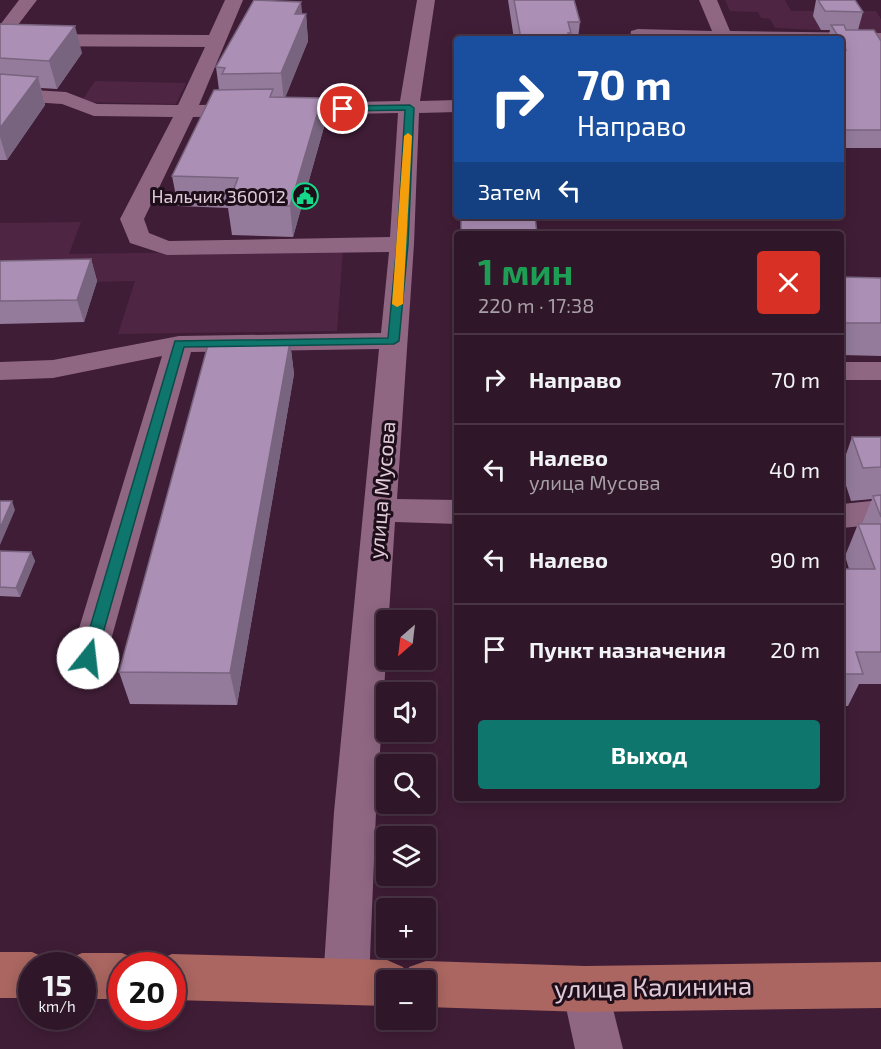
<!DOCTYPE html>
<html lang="ru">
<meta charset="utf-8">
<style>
:root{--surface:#2f1628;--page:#3b2334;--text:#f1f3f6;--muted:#a79fa8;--line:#4a3545;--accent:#0f766e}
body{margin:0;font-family:"Exo 2",sans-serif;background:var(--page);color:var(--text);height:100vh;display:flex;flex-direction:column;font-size:22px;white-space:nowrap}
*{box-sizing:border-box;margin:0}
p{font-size:20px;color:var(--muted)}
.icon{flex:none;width:33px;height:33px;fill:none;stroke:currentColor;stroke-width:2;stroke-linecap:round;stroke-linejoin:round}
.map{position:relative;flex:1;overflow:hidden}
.panel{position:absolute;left:454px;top:231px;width:390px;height:570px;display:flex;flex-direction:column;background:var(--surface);border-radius:6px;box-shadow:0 3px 15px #0003,0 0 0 2px var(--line)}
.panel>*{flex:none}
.hud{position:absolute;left:454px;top:36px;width:390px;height:183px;border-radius:6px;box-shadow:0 3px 15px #0003,0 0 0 2px var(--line);background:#1a4fa0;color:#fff;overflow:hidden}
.needle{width:39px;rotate:208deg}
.controls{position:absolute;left:376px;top:610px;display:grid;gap:12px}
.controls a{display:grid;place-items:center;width:60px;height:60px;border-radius:6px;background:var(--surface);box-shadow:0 3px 15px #0003,0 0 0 2px var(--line);font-size:30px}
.speed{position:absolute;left:18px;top:952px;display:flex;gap:12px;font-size:30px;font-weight:700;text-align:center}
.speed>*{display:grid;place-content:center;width:78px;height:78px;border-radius:50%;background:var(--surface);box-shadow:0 3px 15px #0003,0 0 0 2px var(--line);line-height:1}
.speed small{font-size:15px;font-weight:400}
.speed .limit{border:9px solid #d22;background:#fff;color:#111}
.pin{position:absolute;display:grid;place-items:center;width:51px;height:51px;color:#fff;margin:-26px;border:3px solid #fff;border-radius:50%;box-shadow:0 2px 6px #0007}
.me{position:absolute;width:66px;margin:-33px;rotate:16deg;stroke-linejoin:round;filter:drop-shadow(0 0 4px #0008)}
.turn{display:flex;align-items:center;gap:21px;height:126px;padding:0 24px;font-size:27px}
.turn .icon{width:78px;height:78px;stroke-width:2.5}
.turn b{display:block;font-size:42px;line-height:51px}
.then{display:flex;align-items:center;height:57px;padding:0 24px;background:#0003;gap:12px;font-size:22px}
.round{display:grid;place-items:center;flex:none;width:63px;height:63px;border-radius:6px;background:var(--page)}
.headline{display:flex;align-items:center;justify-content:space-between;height:102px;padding:0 24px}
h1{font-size:36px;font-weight:700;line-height:45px;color:#1e9e55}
.primary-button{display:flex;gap:12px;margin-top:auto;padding:12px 24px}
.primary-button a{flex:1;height:69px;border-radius:6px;background:var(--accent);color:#fff;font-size:24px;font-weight:700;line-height:69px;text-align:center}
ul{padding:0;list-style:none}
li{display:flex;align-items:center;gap:18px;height:90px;padding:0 24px;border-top:2px solid var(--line)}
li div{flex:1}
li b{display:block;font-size:22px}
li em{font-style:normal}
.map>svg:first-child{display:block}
.built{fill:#4e2643}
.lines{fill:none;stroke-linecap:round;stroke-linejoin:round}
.minor{fill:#8f6783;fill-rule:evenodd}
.major{fill:#ab6661;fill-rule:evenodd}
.wall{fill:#947b9c}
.shaded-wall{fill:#78647f}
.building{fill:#ac8fb5;stroke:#78647f;stroke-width:1.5}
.route{fill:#0f766e;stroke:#0a4d48;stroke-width:1.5}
.slow{fill:#f59e0b}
.labels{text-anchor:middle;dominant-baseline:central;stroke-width:6;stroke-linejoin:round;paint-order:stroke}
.far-poi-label{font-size:18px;fill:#e0cad9;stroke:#1d0e19;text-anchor:end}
.street-label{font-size:21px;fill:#e0cad9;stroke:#1d0e19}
.near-street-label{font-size:26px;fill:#e0cad9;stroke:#1d0e19}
</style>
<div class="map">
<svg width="881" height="1049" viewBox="0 0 881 1049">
<rect width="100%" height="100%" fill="#3f1d36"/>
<g class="built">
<path d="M725,0H785L791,11H876L881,19V33L775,28L770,19L761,18L758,12L730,11Z"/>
<path d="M95,81L186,83L176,104L81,102Z"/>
<path d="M81,222L69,254L343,250L337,331L118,334L135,281L0,284V223Z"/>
</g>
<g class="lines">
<g class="minor">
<path d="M19,0H37L11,34L209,35L225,0H243L199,105L400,101L417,0H435L420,101L458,100V112L419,113L414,244L397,499L458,500V524L395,522L376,812L369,982L362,998L346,1005L330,998L323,982L334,812L379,349L191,352L106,658L101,669L88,673L75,669L70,658L162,356L53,378L0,380V362L53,360L179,336L381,333L389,252L167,255L130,243L120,219L173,117L94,116L62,104L0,100V88L66,92L97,104L178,105L205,47L0,46V25ZM398,113L390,237L169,241L149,233L144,219L193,117Z"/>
<path d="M699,0H717L730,31L881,33V45L842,44V39H630L631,31L638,29L712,31Z"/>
<rect x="842" y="362" width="39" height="18"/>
<path d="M881,500V524L842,528V504Z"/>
<path d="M585,966L602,972L608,989L623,1049H575L562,989L568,972Z"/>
</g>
<g class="major">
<path d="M0,952H32L48,959L51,966H32V998H0Z"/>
<path d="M82,953H122L138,960L141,966H122V999H82V966H63L66,960Z"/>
<path d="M172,954L387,960L403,967L407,974L409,967L426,961L585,966L881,962V1008L585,1012L426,1007V981H387V1006L172,1000V966H153L156,961Z"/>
</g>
</g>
<g class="wall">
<path d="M508,0H574L580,22L578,39H514Z"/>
<path d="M816,0H855L863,12L858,30L881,41V148H842V39H828L830,30H821L813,16Z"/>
<path d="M303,14H306L308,41L285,97L324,127L293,237L232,235L228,208L178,206L172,176L219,90L216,67Z"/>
<path d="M0,24L82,53L57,89L41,88L45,105L7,160H0Z"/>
<path d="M91,259L97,281L84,322L0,324V261Z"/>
<path d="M842,277L881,278V356L842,355Z"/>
<path d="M290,342L294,374L237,705L130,704L119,672Z"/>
<path d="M852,437H881V684H859L848,706H842V569H849L845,556L858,524H862L872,499L851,501L842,473V466Z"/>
<path d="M0,551L31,552L35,561L20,597L0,596Z"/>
</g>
<g class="shaded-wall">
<path d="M301,2L303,21L306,14L308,41L284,101L281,73L295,14Z"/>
<path d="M75,26L82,53L57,89L49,61Z"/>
<path d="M38,77L45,105L7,160L0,137V128Z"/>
<path d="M322,98L324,127L293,237L290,206Z"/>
<path d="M91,259L97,281L84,322L77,300Z"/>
<path d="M290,342L294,374L237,705L230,673Z"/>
<path d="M12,501L15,510L0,545V528Z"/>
<path d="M31,552L35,561L20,597L16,588Z"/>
</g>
<g class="building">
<path d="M254,0L301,2L295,14H306L281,73L222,74L225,68L216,67Z"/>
<path d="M514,0H574L580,22H568L571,33H568L569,39H521Z"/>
<path d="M818,0H855L863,12L825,11Z"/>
<path d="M0,24L75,26L49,61L0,58Z"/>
<path d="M831,25H844L846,30H874L881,41V130H842V50H846L842,42V39H840Z"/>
<path d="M0,74L38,77L0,128Z"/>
<path d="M273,89L270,97L322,98L290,206L228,204L238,178L172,176L214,90Z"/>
<path d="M461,216H535L537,234H461Z"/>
<path d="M91,259L77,300L0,301V261Z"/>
<path d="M842,277L881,278V323H842Z"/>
<path d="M209,341L290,342L230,673L119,672Z"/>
<path d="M852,437H881V467L863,468Z"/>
<path d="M881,495V517L873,496Z"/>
<path d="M0,501H12L0,528Z"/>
<path d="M858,524H881V652H856L863,674H842V569H875Z"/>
<path d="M0,551L31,552L16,588L0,587Z"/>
</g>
<path class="route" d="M410,105L414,108L408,244L399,341L394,344L184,347L96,658L94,662L88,664L83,662L81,658L175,341L388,338L397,244L405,110L343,111L338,109L343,106Z"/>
<path class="slow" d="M408,133L412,136L403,304L397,307L392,304L404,136Z"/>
<defs>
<g id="civic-ring" transform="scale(1.35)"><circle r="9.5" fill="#1d0e19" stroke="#15d989" stroke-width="1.5"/><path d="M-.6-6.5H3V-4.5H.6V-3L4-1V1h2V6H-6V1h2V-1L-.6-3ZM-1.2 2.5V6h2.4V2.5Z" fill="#15d989"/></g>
</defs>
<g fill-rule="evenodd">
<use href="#civic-ring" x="305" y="196"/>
</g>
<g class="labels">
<g class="far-poi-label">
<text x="286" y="196">Нальчик 360012</text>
</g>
<g class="street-label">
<text transform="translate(381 490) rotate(-85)">улица Мусова</text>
</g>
<g class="near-street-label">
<text transform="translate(653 986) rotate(-1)">улица Калинина</text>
</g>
</g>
</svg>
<div class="controls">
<a><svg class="needle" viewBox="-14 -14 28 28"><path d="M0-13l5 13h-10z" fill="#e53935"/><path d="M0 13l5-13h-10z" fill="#a79fa8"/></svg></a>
<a><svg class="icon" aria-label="sound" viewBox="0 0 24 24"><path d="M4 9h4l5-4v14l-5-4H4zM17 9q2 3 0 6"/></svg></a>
<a><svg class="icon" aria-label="search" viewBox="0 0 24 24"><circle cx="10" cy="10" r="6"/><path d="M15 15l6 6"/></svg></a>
<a><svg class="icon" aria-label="layers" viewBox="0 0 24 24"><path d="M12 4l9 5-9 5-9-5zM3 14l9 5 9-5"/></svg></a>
<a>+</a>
<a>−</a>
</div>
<div class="speed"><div>15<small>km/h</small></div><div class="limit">20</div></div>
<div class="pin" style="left:343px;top:109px;background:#d93025"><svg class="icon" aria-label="arrive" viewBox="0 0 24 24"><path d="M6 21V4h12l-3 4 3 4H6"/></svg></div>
<svg class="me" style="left:88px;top:658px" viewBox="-20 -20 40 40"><circle r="19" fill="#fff"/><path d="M0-13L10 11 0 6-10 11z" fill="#0f766e"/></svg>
<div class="hud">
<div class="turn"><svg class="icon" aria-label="right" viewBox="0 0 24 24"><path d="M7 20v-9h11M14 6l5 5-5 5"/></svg><div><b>70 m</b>Направо</div></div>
<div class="then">Затем<svg class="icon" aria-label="left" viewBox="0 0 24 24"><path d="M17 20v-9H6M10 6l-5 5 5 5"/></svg></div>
</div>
<section class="panel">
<div class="headline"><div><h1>1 мин</h1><p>220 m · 17:38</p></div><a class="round" style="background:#d93025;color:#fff"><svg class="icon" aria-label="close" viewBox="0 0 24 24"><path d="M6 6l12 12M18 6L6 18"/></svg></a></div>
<ul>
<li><svg class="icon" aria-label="right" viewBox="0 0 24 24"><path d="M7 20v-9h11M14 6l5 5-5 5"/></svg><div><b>Направо</b></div><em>70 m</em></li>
<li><svg class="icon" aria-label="left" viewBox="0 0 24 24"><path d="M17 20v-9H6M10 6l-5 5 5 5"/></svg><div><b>Налево</b><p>улица Мусова</p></div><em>40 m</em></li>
<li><svg class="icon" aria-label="left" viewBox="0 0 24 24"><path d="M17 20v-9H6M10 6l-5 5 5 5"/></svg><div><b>Налево</b></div><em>90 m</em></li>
<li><svg class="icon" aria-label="arrive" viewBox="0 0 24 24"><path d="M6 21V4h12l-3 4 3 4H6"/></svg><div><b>Пункт назначения</b></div><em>20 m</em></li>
</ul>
<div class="primary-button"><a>Выход</a></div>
</section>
</div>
